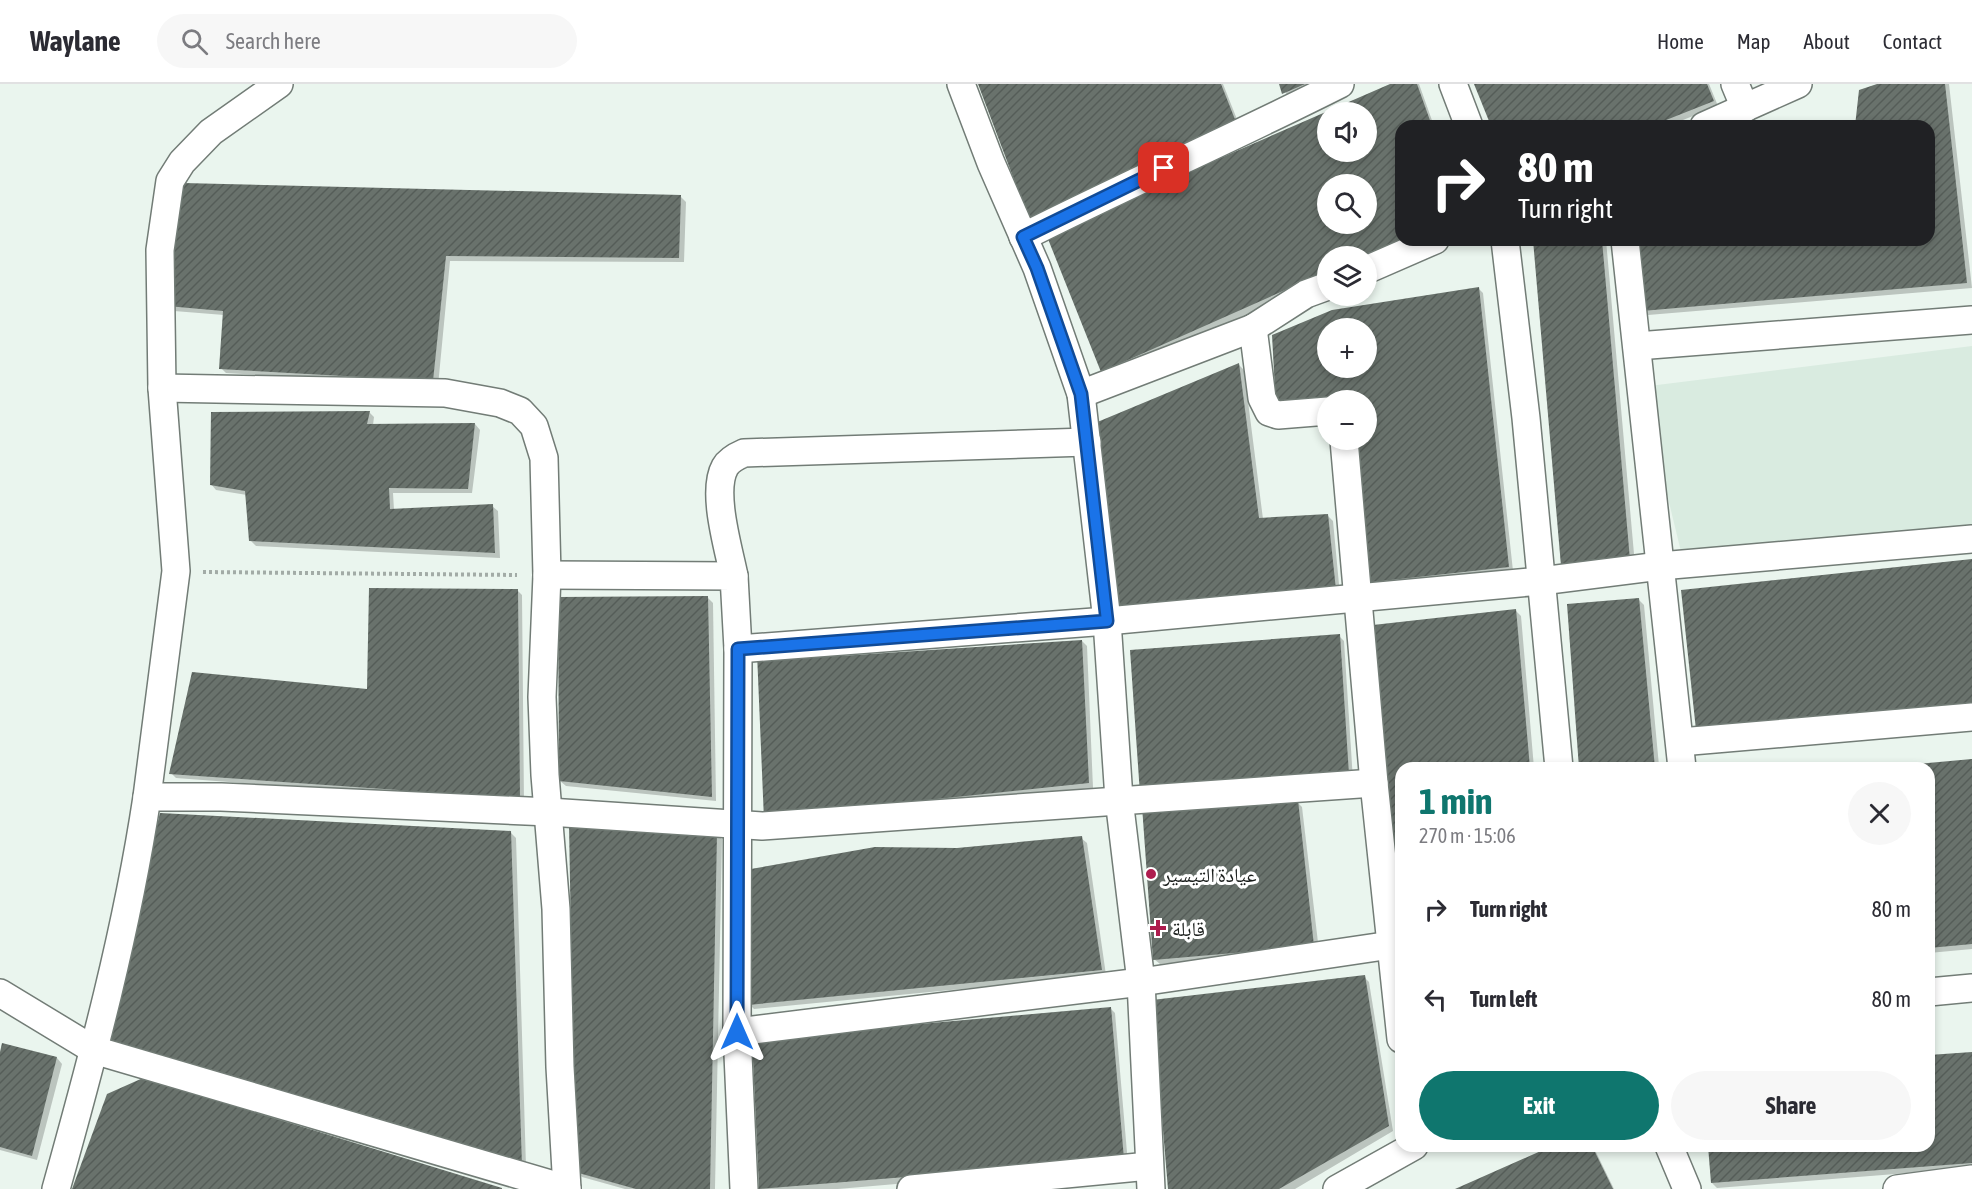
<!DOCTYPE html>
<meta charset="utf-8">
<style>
:root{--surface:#fff;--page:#f7f7f7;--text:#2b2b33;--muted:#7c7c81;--line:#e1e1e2;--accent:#0f766e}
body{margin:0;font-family:"Asap Condensed","Noto Naskh Arabic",sans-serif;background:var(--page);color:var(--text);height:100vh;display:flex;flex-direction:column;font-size:22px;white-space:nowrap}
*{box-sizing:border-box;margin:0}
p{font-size:20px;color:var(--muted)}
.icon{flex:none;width:33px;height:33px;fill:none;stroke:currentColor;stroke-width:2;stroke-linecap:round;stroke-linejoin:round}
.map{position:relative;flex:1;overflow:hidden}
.details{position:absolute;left:1395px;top:678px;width:540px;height:390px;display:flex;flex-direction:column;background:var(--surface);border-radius:18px;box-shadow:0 3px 9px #0003}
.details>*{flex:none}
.banner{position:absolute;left:1395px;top:36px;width:540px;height:126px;border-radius:18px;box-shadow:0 3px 9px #0003;background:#202124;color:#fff;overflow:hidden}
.fabs{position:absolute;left:1317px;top:18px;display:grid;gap:12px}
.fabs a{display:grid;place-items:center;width:60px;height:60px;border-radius:50%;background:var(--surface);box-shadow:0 3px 9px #0003;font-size:30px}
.pin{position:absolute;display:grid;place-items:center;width:51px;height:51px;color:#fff;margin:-26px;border-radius:12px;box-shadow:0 3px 9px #0006}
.me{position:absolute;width:66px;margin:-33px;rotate:0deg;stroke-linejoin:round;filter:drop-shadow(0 0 4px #0008)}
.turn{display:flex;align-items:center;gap:21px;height:126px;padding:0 24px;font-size:27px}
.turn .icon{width:78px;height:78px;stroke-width:2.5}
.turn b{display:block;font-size:42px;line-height:51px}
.round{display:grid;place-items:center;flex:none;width:63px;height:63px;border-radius:32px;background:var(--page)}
.summary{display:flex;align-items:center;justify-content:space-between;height:102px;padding:0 24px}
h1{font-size:36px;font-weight:700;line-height:45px;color:var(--accent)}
.action{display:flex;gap:12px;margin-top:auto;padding:12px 24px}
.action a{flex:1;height:69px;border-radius:36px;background:var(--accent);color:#fff;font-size:24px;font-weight:700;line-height:69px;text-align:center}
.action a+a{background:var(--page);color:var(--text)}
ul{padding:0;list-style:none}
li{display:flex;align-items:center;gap:18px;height:90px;padding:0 24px}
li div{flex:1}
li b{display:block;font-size:22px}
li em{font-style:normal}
header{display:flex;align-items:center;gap:36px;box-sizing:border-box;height:84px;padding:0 30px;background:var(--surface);border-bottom:2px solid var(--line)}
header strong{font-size:28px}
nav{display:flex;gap:33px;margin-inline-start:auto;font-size:21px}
.search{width:420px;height:54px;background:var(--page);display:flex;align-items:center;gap:15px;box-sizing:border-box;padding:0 21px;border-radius:33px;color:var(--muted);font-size:22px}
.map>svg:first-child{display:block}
.built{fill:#d9ebe0}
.shadow{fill:#0003;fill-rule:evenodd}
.building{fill:url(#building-hatch);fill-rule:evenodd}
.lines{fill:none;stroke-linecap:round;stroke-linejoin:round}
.street-casing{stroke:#727c76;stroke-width:30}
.path{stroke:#a2aba6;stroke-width:4;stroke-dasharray:3 3;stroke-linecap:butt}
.street{stroke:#fff;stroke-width:27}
.route-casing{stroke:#114b97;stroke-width:15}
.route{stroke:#1a73e8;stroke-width:10}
.poi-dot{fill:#ae1c4e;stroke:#fff;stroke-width:2}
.labels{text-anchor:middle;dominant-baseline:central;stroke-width:6;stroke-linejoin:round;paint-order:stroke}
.poi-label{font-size:20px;fill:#181c1a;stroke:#fff;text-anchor:start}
</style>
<header>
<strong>Waylane</strong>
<div class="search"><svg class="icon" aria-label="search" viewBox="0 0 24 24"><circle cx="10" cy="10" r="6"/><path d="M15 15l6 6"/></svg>Search here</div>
<nav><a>Home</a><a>Map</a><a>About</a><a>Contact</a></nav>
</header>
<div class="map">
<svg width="1972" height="1105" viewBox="0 0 1972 1105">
<defs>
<pattern id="building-hatch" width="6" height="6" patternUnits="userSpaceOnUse" patternTransform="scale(1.5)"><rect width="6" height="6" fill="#69726c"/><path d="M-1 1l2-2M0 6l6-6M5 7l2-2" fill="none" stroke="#555d58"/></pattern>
</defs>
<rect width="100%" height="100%" fill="#eaf5ee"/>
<path class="built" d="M1972,262V454L1684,480L1641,303Z"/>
<g class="shadow">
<path d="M979,0H1223L1242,48Z"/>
<path d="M1280,0H1322L1289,14Z"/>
<path d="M1394,0H1419L1434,42H1401V156H1417L1366,172H1328V194L1107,293L1102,288L1328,68H1366V28H1329ZM1328,100H1366V140H1328Z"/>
<path d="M1475,0H1709L1718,22L1668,42H1493Z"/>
<path d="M1881,0H1949L1972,204L1648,231L1643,226L1929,156V42H1857Z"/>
<path d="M681,113L686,118L684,178L450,177L438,302L226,289L221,284L224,231L174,227L169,222Z"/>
<path d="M1535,156H1606L1635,481L1568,487Z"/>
<path d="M1478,204L1483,209L1513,487L1371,504L1366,499L1352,356H1366V316H1328L1274,252ZM1328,244H1366V284H1328Z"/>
<path d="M1239,281L1244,286L1263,435L1328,432L1333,437L1340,511L1097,340Z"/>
<path d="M369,328L374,333L373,341L475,340L480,346L472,409H393L394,426L492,422L498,427L500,474L256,462L251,457L247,411L216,406L211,400Z"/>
<path d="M517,506L522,511L524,720L176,694L171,689L368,606Z"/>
<path d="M708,514L713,519L716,717L566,702L560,697Z"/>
<path d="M1639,516L1644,521L1659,682L1580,684Z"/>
<path d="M1516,527L1521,532L1534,684H1401V841L1375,542Z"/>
<path d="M1339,552L1344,557L1353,696L1146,715Z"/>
<path d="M1082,557L1087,562L1093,704L877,726L840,574Z"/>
<path d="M1972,677V865L1929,869V684H1894Z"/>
<path d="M1297,718L1302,723L1319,867L1160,880L1154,875Z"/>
<path d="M511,749L516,754L526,1082L119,966Z"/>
<path d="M716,750L722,755L715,1105H625L582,1093L577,1088Z"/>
<path d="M1081,754L1087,759L1106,891L754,925L749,920L958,765Z"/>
<path d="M1364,893L1369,898L1393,1047L1295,1105H1170Z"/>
<path d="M1110,924L1115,929L1128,1080L838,1105H760L754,956Z"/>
<path d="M1972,970V1084L1717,1104L1712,1099L1709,1062H1929V973Z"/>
<path d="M0,974H57L62,980L37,1076L0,1066Z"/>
<path d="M1556,1062H1593L1614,1105H1459Z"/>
</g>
<g class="building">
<path d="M978,0H1221L1238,43L1030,138Z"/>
<path d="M1279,0H1305L1282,10Z"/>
<path d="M1390,0H1417L1432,42H1401V156L1361,172H1328V187L1101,288L1046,150ZM1328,28H1366V68H1328ZM1328,100H1366V140H1328Z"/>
<path d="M1474,0H1707L1714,17L1651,42H1491Z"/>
<path d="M1877,0H1945L1967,199L1642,227L1634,156H1929V42H1855L1859,6Z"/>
<path d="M183,99L681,111L679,174L446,172L433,297L219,285L223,227L167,222Z"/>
<path d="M1533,156H1602L1630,476L1561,482Z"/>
<path d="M1479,203L1509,483L1364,499L1350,356H1366V316H1328L1276,325L1272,251L1332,226ZM1328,244H1366V284H1328Z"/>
<path d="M1239,279L1259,434L1328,430L1336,506L1117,523L1095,339Z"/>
<path d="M370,327L367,340L475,339L468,405L389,404L390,425L493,420L495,469L249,457L245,407L210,401L211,328Z"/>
<path d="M1972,475V623L1696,646L1681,506Z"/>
<path d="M369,504L518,505L520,715H404L398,706L169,690L192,588L367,605Z"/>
<path d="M708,512L712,713L559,697L558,513Z"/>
<path d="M1639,514L1655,684H1579L1567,520Z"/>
<path d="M1516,525L1530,684H1401L1399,839L1373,541Z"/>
<path d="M1340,550L1349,691L1140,710L1130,566Z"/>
<path d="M1082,556L1089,699L871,722L764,736L757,569L840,572Z"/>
<path d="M1972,675V860L1929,864V684L1895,682Z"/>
<path d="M1298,716L1314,862L1153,876L1142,722Z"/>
<path d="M160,729L511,747L522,1082L117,967L106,945Z"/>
<path d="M569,740L717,749L710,1105H636L575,1088Z"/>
<path d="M1082,752L1102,886L748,921L745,786L875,763L957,764Z"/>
<path d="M1365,891L1389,1042L1279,1105H1168L1152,916Z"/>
<path d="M1111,923L1124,1075L759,1105L752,955Z"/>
<path d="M2,959L57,973L32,1072L0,1063V968Z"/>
<path d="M1972,968V1079L1711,1099L1708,1062H1929V971Z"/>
<path d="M143,994L502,1104V1105H72L107,1010Z"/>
<path d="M1552,1062H1592L1613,1105H1455Z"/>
</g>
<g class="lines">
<g class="street-casing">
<g id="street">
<path d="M961,0L991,79L1037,184L1081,310L1107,537L1119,715L1141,898L1151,1105"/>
<path d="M1453,0L1469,42"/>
<path d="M1735,0L1745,24"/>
<path d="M1704,42L1798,0"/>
<path d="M1023,153C1128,100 1235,53 1340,0"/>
<path d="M1505,156L1526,334L1559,684"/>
<path d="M1625,156L1682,684"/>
<path d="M1366,186L1435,156"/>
<path d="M1253,244L1262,314L1269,328L1278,331L1328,327"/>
<path d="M1637,262L1972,236"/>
<path d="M162,304L445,309L500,319L520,327L534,342L544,374L547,491L542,613L545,691L556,825L560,983L567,1105"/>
<path d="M1081,310L1253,244L1306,210L1328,202"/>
<path d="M1344,356L1374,699L1401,955"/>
<path d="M547,491L734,492L738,565L737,948L744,1105"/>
<path d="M734,492C729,466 711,408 725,383C729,376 737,372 744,369L1087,358"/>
<path d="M738,565L1107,537L1541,497L1660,482L1972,455"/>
<path d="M1680,658L1972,633"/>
<path d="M147,713L176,487L162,304L160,166L170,97L182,78L211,48L279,0"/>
<path d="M1929,908L1972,904"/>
<path d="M0,909L94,966L567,1105"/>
<path d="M737,948L1141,898L1391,861"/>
<path d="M1669,1062L1687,1105"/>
<path d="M56,1105C92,976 127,846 147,713H221L549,728L762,742L1374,699"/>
<path d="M911,1105L1149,1082"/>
<path d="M1337,1105L1414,1062"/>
<path d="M1897,1105L1972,1095"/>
</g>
</g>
<path class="path" d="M203,488L517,491"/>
<use href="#street" class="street"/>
</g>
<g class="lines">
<g class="route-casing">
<path id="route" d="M737,948L738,565L1107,537L1081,310L1037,184L1023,153L1164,84"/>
</g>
<use href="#route" class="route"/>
</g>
<g class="poi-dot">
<circle cx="1151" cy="790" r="6"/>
<path d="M1155 835h6v6h6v6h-6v6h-6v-6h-6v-6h6z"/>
</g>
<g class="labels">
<g class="poi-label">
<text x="1163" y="790">عيادة التيسير</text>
<text x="1172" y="844">قابلة</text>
</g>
</g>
</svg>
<div class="fabs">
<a><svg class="icon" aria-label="sound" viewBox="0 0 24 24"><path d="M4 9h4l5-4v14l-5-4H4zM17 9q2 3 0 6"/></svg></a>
<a><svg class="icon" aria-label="search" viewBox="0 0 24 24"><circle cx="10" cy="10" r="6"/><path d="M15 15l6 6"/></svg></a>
<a><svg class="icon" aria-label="layers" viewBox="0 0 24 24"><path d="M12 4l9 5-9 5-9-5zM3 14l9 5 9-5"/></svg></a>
<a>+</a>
<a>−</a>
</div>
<div class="pin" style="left:1164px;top:84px;background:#d93025"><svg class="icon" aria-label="arrive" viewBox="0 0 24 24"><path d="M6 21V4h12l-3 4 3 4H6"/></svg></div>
<svg class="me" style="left:737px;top:948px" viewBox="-20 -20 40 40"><path d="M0-17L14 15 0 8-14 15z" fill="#1a73e8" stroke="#fff" stroke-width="4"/></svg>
<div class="banner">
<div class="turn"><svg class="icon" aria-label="right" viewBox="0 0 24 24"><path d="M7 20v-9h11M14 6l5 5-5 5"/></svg><div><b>80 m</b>Turn right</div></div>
</div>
<section class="details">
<div class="summary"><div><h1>1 min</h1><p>270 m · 15:06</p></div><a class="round"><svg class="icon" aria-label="close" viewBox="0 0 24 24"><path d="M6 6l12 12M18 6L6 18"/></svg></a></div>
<ul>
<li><svg class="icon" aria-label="right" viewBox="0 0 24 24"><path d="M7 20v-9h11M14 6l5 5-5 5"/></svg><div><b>Turn right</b></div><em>80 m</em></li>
<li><svg class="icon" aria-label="left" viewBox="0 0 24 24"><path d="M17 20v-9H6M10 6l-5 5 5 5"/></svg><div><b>Turn left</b></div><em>80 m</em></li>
</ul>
<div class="action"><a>Exit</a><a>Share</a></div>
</section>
</div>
